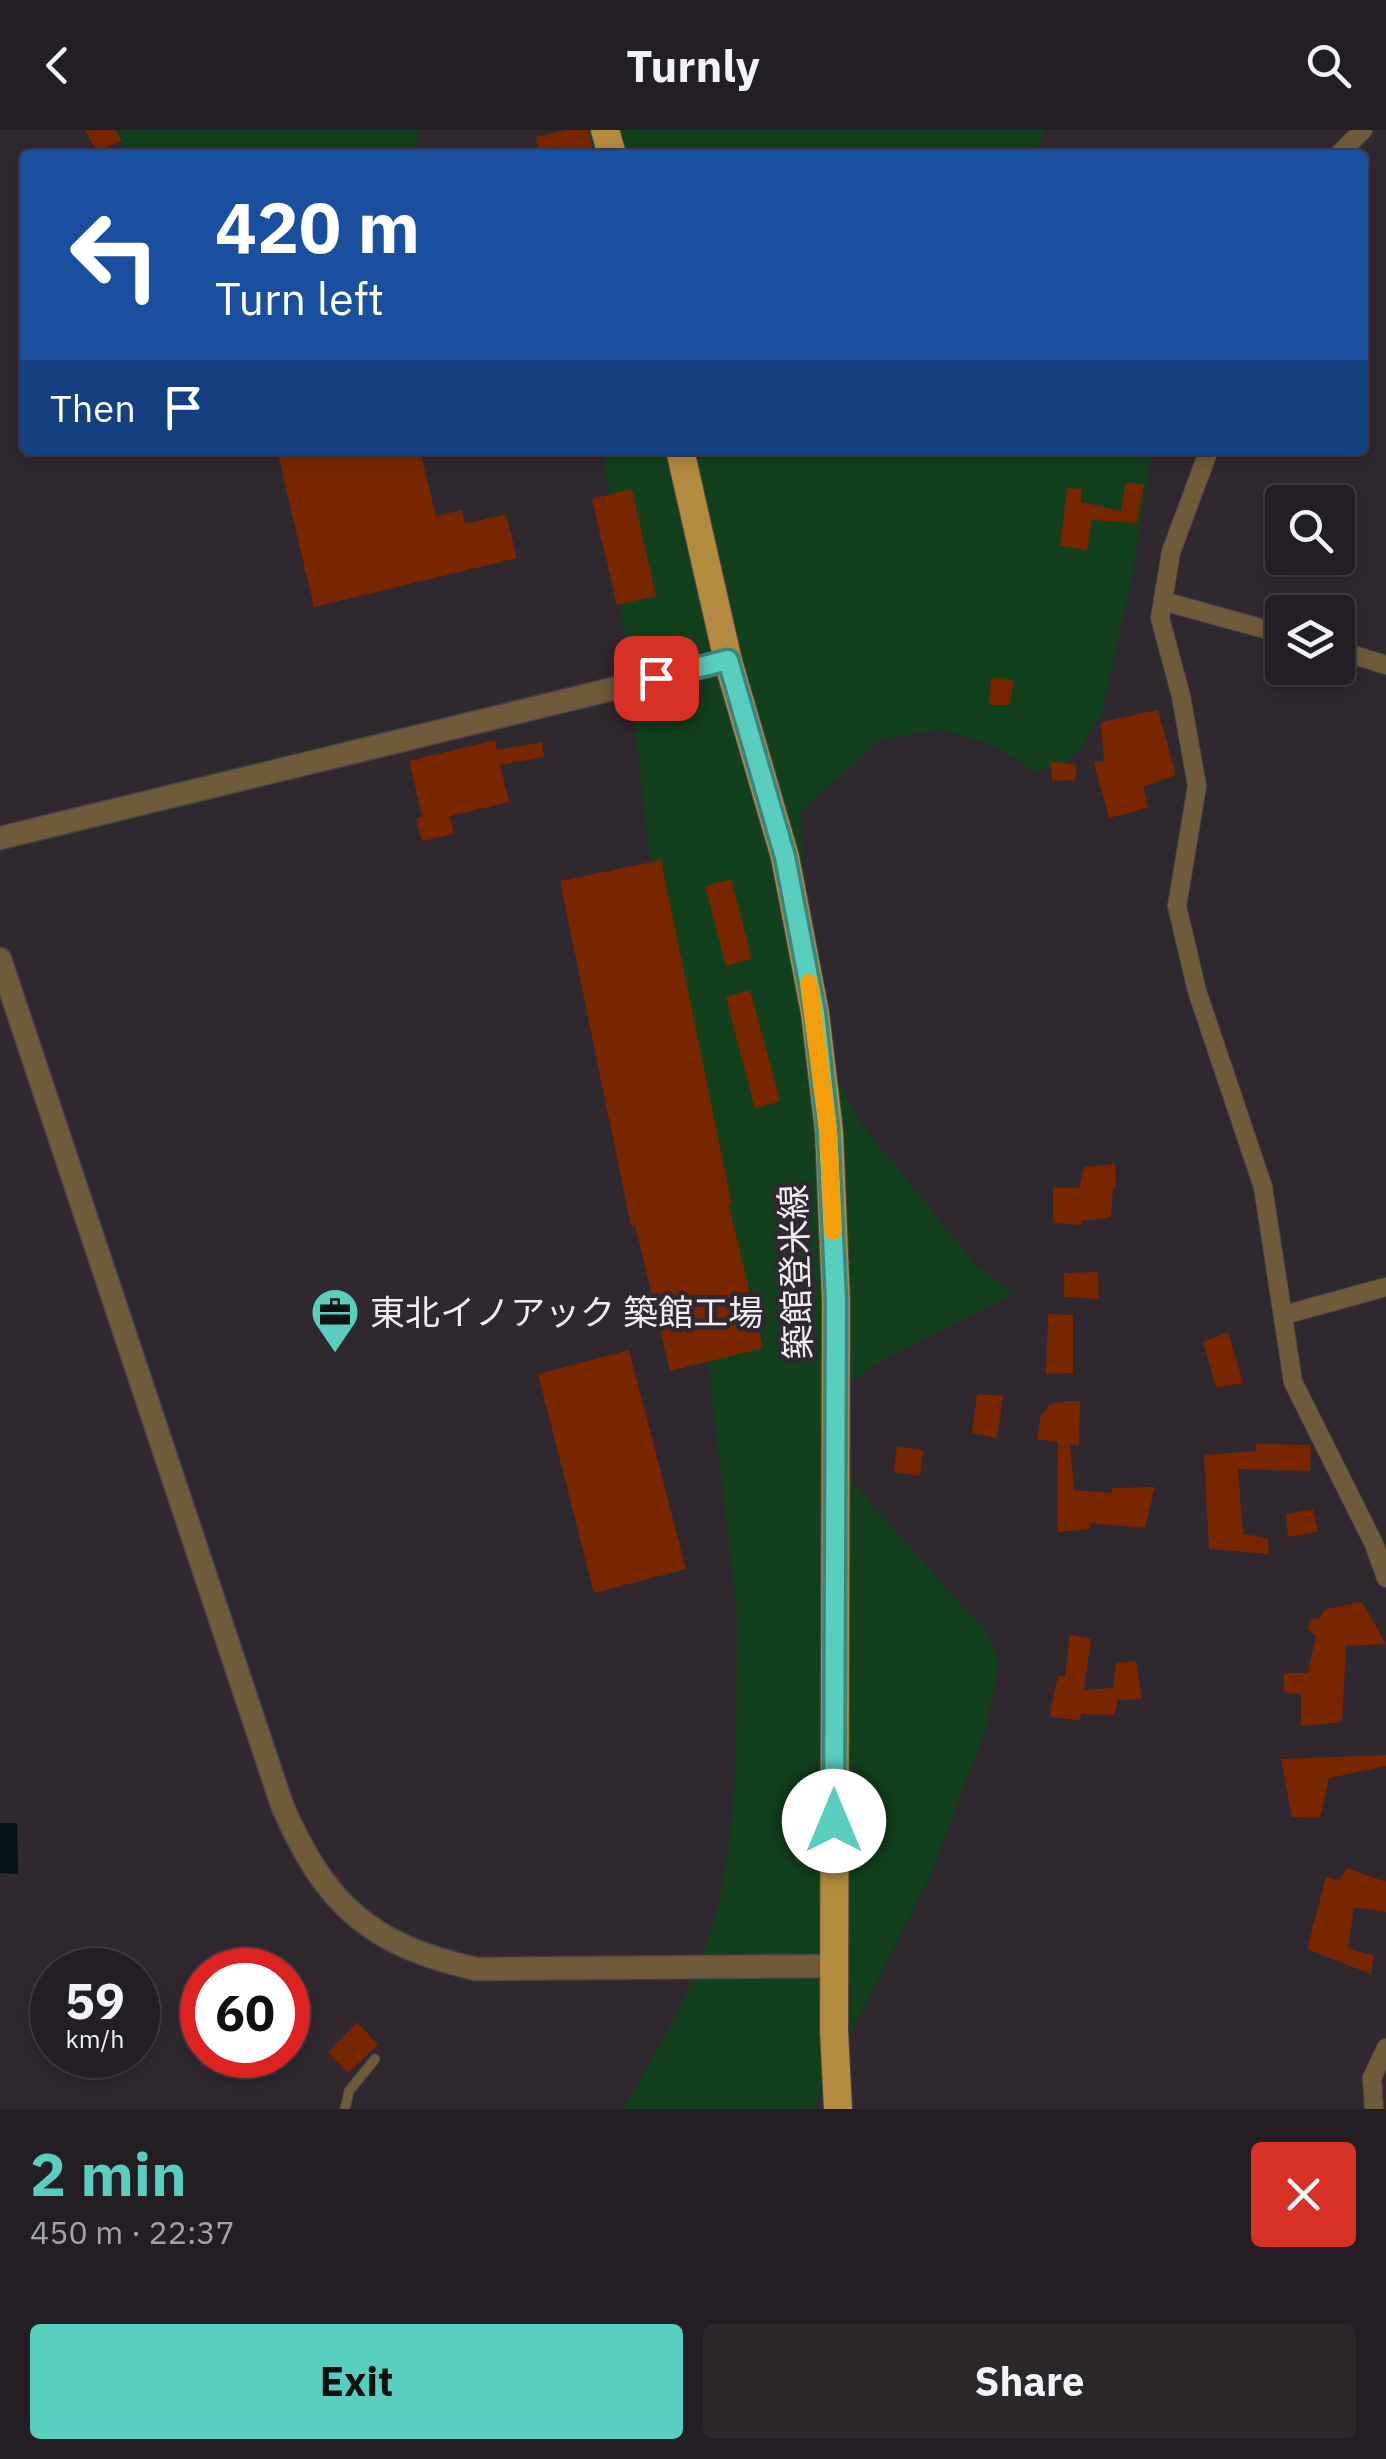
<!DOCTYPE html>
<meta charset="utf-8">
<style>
:root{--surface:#231e23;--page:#2b272b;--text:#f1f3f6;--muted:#a3a2a6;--line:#403c41;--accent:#59cebe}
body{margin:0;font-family:"IBM Plex Sans","Noto Sans JP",sans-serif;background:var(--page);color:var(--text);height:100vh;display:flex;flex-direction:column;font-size:38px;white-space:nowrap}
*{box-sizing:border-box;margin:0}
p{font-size:32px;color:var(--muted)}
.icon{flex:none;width:55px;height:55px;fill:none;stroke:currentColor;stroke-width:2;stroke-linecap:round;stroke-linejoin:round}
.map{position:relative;height:1979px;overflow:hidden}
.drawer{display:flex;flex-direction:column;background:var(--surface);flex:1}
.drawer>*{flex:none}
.guide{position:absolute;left:20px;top:20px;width:1348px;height:305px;border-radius:10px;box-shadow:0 5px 15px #0003,0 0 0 2px var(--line);background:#1a4fa0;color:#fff;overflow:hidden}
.buttons{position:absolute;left:1265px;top:355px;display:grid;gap:20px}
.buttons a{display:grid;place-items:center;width:90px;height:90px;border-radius:10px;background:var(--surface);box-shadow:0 5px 15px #0003,0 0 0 2px var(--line);font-size:50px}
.speed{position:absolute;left:30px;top:1818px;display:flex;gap:20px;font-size:50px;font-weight:700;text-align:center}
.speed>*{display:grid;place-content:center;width:130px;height:130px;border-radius:50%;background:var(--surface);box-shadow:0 5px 15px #0003,0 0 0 2px var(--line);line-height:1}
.speed small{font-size:25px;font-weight:400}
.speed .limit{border:15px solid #d22;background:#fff;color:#111}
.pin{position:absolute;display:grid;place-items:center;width:85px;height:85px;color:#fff;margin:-42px;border-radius:20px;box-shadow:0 5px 15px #0006}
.me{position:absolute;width:110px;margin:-55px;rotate:0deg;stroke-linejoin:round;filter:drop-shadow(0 0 8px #0008)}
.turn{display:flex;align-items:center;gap:35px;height:210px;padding:0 30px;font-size:45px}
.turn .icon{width:130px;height:130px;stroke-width:2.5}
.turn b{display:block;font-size:70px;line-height:85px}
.then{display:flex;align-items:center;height:95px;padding:0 30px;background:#0003;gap:20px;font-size:38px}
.round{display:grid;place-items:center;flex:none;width:105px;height:105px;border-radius:10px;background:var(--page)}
.summary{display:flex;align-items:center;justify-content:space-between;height:170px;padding:0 30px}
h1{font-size:60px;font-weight:800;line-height:75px;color:var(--accent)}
.cta{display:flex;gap:20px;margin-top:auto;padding:20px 30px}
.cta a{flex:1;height:115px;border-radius:10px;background:var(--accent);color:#111;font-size:40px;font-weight:800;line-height:115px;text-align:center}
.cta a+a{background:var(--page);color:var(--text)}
header{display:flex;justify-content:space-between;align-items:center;height:130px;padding:0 30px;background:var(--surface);font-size:45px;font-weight:800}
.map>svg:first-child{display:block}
.green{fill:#12401d}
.water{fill:#041318}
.building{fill:#772600}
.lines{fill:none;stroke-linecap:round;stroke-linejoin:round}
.service-casing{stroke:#4a444a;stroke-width:11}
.minor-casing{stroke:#4a444a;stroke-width:20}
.tertiary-casing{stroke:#4a444a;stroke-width:25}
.primary-casing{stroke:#4a444a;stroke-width:30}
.service{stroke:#6f5b3a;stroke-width:9}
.minor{stroke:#6f5b3a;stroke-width:18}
.tertiary{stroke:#6f5b3a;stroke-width:22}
.primary{stroke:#b28a40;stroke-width:28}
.route-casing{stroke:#3a867c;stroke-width:25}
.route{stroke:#59cebe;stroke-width:18}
.slow{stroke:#f59e0b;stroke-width:18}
.labels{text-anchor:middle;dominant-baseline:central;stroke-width:9;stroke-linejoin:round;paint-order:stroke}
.street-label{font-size:35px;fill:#f2edf2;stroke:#2f282f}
.poi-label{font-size:35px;fill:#f2edf2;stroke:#2f282f;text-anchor:start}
</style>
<header><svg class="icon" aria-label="back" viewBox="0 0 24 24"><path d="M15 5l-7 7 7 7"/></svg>Turnly<svg class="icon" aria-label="search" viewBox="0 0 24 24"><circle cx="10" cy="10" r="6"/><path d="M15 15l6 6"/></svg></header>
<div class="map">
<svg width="1386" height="1979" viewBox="0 0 1386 1979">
<rect width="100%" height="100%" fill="#2f282f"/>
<g class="green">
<path d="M113,0H420L410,25H129Z"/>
<path d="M563,0H1045L1033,25H567Z"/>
<path d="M603,320H1152L1133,442L1101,585L1079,620L1063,635L1035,641L995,616L942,599L922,602L878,611L800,683L814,901L859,991L976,1135L1014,1164L881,1231L852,1251L836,1271L834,1311L853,1353L990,1507L999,1533L985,1600L931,1744L813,1979H623C658,1920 694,1861 713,1794C742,1694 735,1586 737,1483Z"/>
</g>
<path class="water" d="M0,1693H17L18,1744L0,1743Z"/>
<g class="building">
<path d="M85,0H115L122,10L97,22Z"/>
<path d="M566,0H588L594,25H539L536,7Z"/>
<path d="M277,320H420L436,386L462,380L465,394L506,384L517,428L314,477Z"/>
<path d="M1126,352L1144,355L1137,393L1092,390L1087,420L1060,416L1067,358L1082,359L1081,372L1121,381Z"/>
<path d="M632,359L656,466L617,475L592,369Z"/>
<path d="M991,547L1014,551L1009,575H989Z"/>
<path d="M1158,580L1176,645L1143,657L1148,678L1109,688L1094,633L1104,631L1101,592Z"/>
<path d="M495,610L497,620L542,612L544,627L500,635L509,672L450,686L454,704L422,711L416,688L422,686L409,631Z"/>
<path d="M1051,631L1077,635L1075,650L1052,651Z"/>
<path d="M661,730L732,1075L729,1076L763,1218L670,1241L635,1095L631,1096L560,751Z"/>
<path d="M731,749L752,829L726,836L705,756Z"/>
<path d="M750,860L780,971L755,979L726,867Z"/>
<path d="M1115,1034L1116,1057L1113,1058L1111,1087L1082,1091V1095L1053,1093V1058H1079L1084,1037Z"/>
<path d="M1098,1142L1099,1169L1064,1167V1143Z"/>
<path d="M1048,1184L1073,1185V1243L1046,1244Z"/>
<path d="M1228,1202L1243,1253L1216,1258L1203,1212Z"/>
<path d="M629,1220L686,1439L594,1463L538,1244Z"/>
<path d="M977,1264L1003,1266L997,1308L972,1303Z"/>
<path d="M1066,1271H1080L1079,1316L1070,1314L1074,1360L1112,1363V1358L1155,1357L1145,1398L1090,1393V1399L1057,1402L1058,1312L1037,1309L1041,1285L1051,1274Z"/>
<path d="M1256,1314L1311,1315L1310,1341L1238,1339L1243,1404L1268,1408L1269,1424L1209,1419L1204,1325L1256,1321Z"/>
<path d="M897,1316L923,1320L920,1346L894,1342Z"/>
<path d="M1313,1379L1318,1402L1288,1407L1286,1384Z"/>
<path d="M1362,1472L1386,1514L1346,1516L1342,1592L1301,1596V1564L1284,1562V1543H1308L1316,1506L1308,1499L1310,1489L1319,1488L1325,1479Z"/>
<path d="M1070,1505L1091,1509L1084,1560L1113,1558L1116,1533L1136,1531L1142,1569L1118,1570L1114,1585L1081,1584L1080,1590L1049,1587L1058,1546L1065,1547Z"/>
<path d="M1386,1625V1636L1329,1648L1320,1688L1292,1687L1281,1629Z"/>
<path d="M1347,1738L1386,1752V1782L1354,1777L1348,1818L1374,1826L1371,1844L1307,1819L1326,1747L1339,1750Z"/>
<path d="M357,1892L378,1915L348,1943L328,1922Z"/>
</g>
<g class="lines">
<g class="service-casing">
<path id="service" d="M345,1979L349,1961L375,1929"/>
</g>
<g class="minor-casing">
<g id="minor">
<path d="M1338,25L1363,0"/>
<path d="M1209,320L1171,422L1160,488L1181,566L1197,656L1177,776L1197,861L1263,1057L1293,1252L1374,1414L1386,1448"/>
<path d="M1163,471L1282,504"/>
<path d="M1338,520L1386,535"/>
<path d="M1284,1185L1386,1157"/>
<path d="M1374,1979L1372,1948L1386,1918"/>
</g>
</g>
<g class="tertiary-casing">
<g id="tertiary">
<path d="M0,708L728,531"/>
<path d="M0,829L282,1675C325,1775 370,1815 476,1839L834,1836"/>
</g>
</g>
<g class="primary-casing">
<g id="primary">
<path d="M605,0L612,25"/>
<path d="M680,320L728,531L785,727L815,883L829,1001L836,1171L834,1900L838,1979"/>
</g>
</g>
<use href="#service" class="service"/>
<use href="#minor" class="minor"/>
<use href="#tertiary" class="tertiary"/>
<use href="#primary" class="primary"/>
</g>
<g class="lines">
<g class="route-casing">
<path id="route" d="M656,548L728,530L785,727L815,883L828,1000L836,1171L834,1691"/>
</g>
<use href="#route" class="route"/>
<path class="slow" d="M809,853L828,1000L833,1101"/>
</g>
<defs>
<g id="office-pin" transform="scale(2.5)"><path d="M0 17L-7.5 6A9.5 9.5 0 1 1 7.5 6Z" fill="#59cebe" stroke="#2f282f"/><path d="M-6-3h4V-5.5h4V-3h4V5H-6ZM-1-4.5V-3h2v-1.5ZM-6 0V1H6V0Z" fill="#111"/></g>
</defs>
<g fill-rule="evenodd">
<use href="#office-pin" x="335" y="1182"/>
</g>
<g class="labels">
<g class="street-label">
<text transform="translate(795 1142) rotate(-92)">築館登米線</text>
</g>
<g class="poi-label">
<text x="370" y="1182">東北イノアック 築館工場</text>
</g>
</g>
</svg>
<div class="buttons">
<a><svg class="icon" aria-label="search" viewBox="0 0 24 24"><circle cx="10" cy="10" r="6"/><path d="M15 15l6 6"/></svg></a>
<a><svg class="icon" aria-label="layers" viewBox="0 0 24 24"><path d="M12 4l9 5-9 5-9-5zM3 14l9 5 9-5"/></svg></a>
</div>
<div class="speed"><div>59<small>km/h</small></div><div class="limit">60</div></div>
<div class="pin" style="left:656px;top:548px;background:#d93025"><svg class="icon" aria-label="arrive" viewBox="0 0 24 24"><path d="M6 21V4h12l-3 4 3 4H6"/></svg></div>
<svg class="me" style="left:834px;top:1691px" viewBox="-20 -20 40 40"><circle r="19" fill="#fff"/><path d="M0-13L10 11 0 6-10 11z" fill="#59cebe"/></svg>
<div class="guide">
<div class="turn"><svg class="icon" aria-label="left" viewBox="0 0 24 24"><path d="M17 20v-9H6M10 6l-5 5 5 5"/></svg><div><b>420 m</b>Turn left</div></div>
<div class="then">Then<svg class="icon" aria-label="arrive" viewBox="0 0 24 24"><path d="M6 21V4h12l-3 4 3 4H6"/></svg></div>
</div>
</div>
<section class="drawer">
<div class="summary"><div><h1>2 min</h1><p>450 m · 22:37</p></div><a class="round" style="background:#d93025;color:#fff"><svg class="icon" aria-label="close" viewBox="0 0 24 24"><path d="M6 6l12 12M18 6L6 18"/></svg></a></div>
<div class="cta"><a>Exit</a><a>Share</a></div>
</section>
